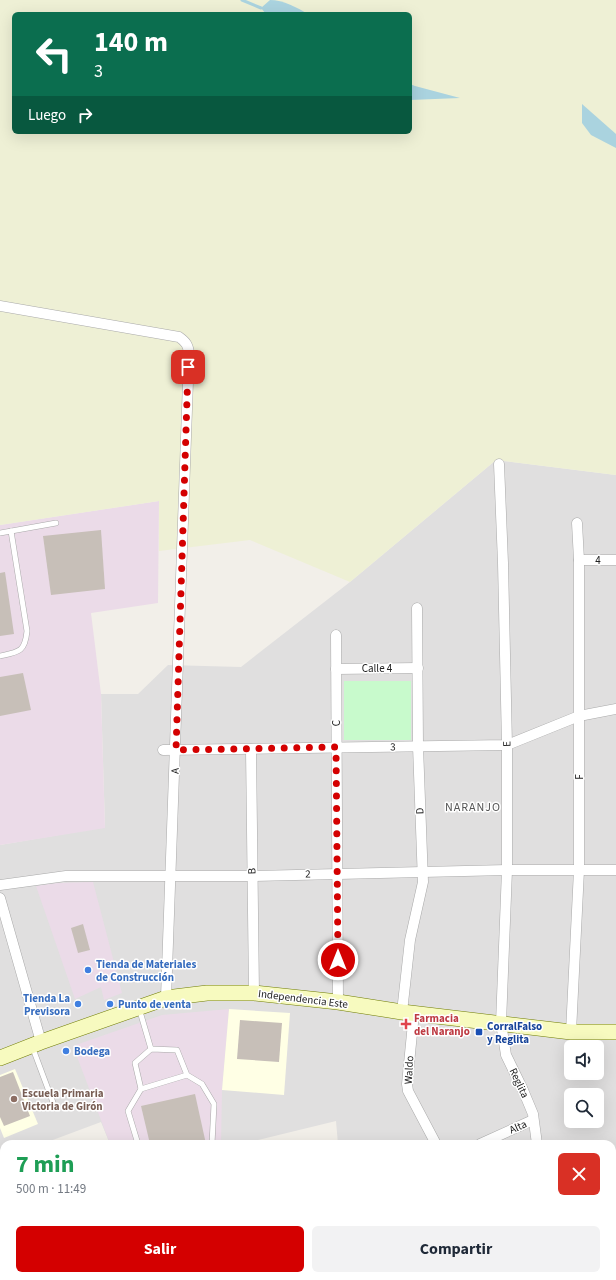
<!DOCTYPE html>
<html lang="es">
<meta charset="utf-8">
<style>
:root{--surface:#fff;--page:#f2f2f3;--text:#1f2937;--muted:#747a83;--accent:#d40000}
body{margin:0;font-family:"Source Sans 3",sans-serif;background:var(--page);color:var(--text);height:100vh;display:flex;flex-direction:column;font-size:15px;white-space:nowrap}
*{box-sizing:border-box;margin:0}
p{font-size:13px;color:var(--muted)}
.icon{flex:none;width:22px;height:22px;fill:none;stroke:currentColor;stroke-width:2;stroke-linecap:round;stroke-linejoin:round}
.map{position:relative;flex:1;overflow:hidden}
.drawer{position:absolute;left:0px;top:1140px;width:616px;height:140px;display:flex;flex-direction:column;background:var(--surface);border-radius:12px 12px 0 0;box-shadow:0 4px 16px #0002}
.drawer>*{flex:none}
.hud{position:absolute;left:12px;top:12px;width:400px;height:122px;border-radius:6px;box-shadow:0 4px 16px #0002;background:#0b6e4f;color:#fff;overflow:hidden}
.buttons{position:absolute;left:564px;top:1040px;display:grid;gap:8px}
.buttons a{display:grid;place-items:center;width:40px;height:40px;border-radius:6px;background:var(--surface);box-shadow:0 4px 16px #0002;font-size:20px}
.pin{position:absolute;display:grid;place-items:center;width:34px;height:34px;color:#fff;margin:-17px;border-radius:8px;box-shadow:0 2px 6px #0006}
.me{position:absolute;width:44px;margin:-22px;rotate:0deg;stroke-linejoin:round;filter:drop-shadow(0 0 3px #0008)}
.turn{display:flex;align-items:center;gap:14px;height:84px;padding:0 16px;font-size:18px}
.turn .icon{width:52px;height:52px;stroke-width:2.5}
.turn b{display:block;font-size:28px;line-height:34px}
.then{display:flex;align-items:center;height:38px;padding:0 16px;background:#0003;gap:8px;font-size:15px}
.round{display:grid;place-items:center;flex:none;width:42px;height:42px;border-radius:6px;background:var(--page)}
.overview{display:flex;align-items:center;justify-content:space-between;height:68px;padding:0 16px}
h1{font-size:24px;font-weight:700;line-height:30px;color:#1e9e55}
.button{display:flex;gap:8px;margin-top:auto;padding:8px 16px}
.button a{flex:1;height:46px;border-radius:6px;background:var(--accent);color:#fff;font-size:16px;font-weight:700;line-height:46px;text-align:center}
.button a+a{background:var(--page);color:var(--text)}
.map>svg:first-child{display:block}
.residential{fill:#e0dfdf;fill-rule:evenodd}
.industrial{fill:#ebdbe8}
.education{fill:#ffffe5}
.farmland{fill:#eef0d5;fill-rule:evenodd}
.park{fill:#c8facc}
.water{fill:#aad3df}
.lines{fill:none;stroke-linecap:round;stroke-linejoin:round}
.stream{stroke:#aad3df;stroke-width:3}
.building{fill:#c7bfb8}
.service-casing{stroke:#a9a9a9;stroke-width:6}
.minor-casing{stroke:#a9a9a9;stroke-width:11}
.secondary-casing{stroke:#707d05;stroke-width:16}
.service{stroke:#fff;stroke-width:5}
.minor{stroke:#fff;stroke-width:10}
.secondary{stroke:#f7fabf;stroke-width:15}
.route{stroke:#d40000;stroke-width:7;stroke-dasharray:0 12.6}
.shop-dot{fill:#3f7fe0;stroke:#fff;stroke-width:1.5}
.health-dot{fill:#e0444e;stroke:#fff;stroke-width:1.5}
.transit-dot{fill:#1a4fb4;stroke:#fff;stroke-width:1.5}
.education-dot{fill:#8d6e63;stroke:#fff;stroke-width:1.5}
.labels{text-anchor:middle;dominant-baseline:central;stroke-width:3;stroke-linejoin:round;paint-order:stroke}
.street-label{font-size:11px;fill:#222;stroke:#fff}
.shop-label{font-size:11px;font-weight:bold;fill:#366cbe;stroke:#fff;text-anchor:start}
.health-label{font-size:11px;font-weight:bold;fill:#be3a42;stroke:#fff;text-anchor:start}
.transit-label{font-size:11px;font-weight:bold;fill:#164399;stroke:#fff;text-anchor:start}
.education-label{font-size:11px;font-weight:bold;fill:#785e54;stroke:#fff;text-anchor:start}
.neighbourhood-label{font-size:12px;letter-spacing:1px;fill:#555;stroke:#fff}
</style>
<div class="map">
<svg width="616" height="1280" viewBox="0 0 616 1280">
<rect width="100%" height="100%" fill="#f2efe9"/>
<path class="residential" d="M496,460L616,475V1280H286L285,1276H612V1144H338L336,1121L242,1144H110L101,1122L42,1144H4V1158L0,1160V845L105,827L101,694H138L168,665L241,667L350,582ZM571,1047H597V1073H571ZM571,1095H597V1121H571Z"/>
<g class="industrial">
<path d="M159,501L158,603L91,613L101,694L105,828L0,845V525Z"/>
<path d="M93,882L122,993L104,1000L101,987L75,999L36,886L58,883Z"/>
<path d="M229,1009L222,1090L221,1144H110L73,1046L162,1015Z"/>
</g>
<g class="education">
<path d="M229,1009L290,1013L284,1095L222,1090Z"/>
<path d="M15,1069L38,1124L4,1138L0,1128V1075Z"/>
</g>
<path class="farmland" d="M0,0H616V475L496,460L350,582L250,540L159,551V501L0,525ZM14,14H410V132H14Z"/>
<rect class="park" x="344" y="681" width="67" height="59"/>
<g class="water">
<path d="M270,0C283,0 298,8 308,14H266L261,8Z"/>
<path d="M410,84L415,86L460,98L410,100Z"/>
<path d="M582,104L616,134V148L591,135L582,123Z"/>
</g>
<g class="lines">
<path class="stream" d="M242,0L261,8"/>
</g>
<g class="building">
<path d="M101,530L105,589L51,595L43,536Z"/>
<path d="M5,572L14,634L0,636V573Z"/>
<path d="M23,673L31,710L0,716V677Z"/>
<path d="M83,924L90,950L78,953L71,928Z"/>
<path d="M240,1020L282,1023L279,1062L237,1059Z"/>
<path d="M13,1072L30,1116L4,1126L0,1117V1077Z"/>
<path d="M195,1094L206,1144H150L141,1106Z"/>
</g>
<g class="lines">
<g class="service-casing">
<g id="service">
<path d="M0,533L56,523"/>
<path d="M0,656C19,652 25,652 27,631L11,531"/>
<path d="M139,1008L151,1049"/>
<path d="M32,1046L54,1105"/>
<path d="M141,1089L187,1075"/>
<path d="M138,1144L128,1111L141,1089L135,1063L151,1049L177,1050L187,1075L202,1084L214,1104L212,1144"/>
</g>
</g>
<g class="minor-casing">
<g id="minor">
<path d="M0,306L179,337C186,342 188,345 189,353L166,998"/>
<path d="M499,464L503,563L507,745V870L501,1023L506,1055L523,1090L533,1114L537,1144"/>
<path d="M579,560H616"/>
<path d="M336,635L338,1002"/>
<path d="M336,669L418,668"/>
<path d="M251,749L254,993"/>
<path d="M163,750L507,745L579,716L616,709"/>
<path d="M0,885L66,876H252L507,870H616"/>
<path d="M0,898L41,1042"/>
<path d="M402,1012L410,940L423,882L418,746L417,608"/>
<path d="M414,1013L407,1084L408,1091L436,1144"/>
<path d="M571,1032L579,870V560L577,523"/>
<path d="M480,1144L533,1120"/>
<path d="M305,1276L306,1280"/>
<path d="M403,1276L405,1280"/>
<path d="M502,1276L504,1280"/>
<path d="M601,1276L604,1280"/>
<path d="M574,1280L582,1276"/>
</g>
</g>
<g class="secondary-casing">
<path id="secondary" d="M0,1058L41,1042L166,998L207,993H254L338,1002L402,1012L571,1032H616"/>
</g>
<use href="#service" class="service"/>
<use href="#minor" class="minor"/>
<use href="#secondary" class="secondary"/>
</g>
<g class="lines">
<path class="route" d="M188,367L176,750L336,747L338,960"/>
</g>
<g class="shop-dot">
<circle cx="88" cy="970" r="4"/>
<circle cx="78" cy="1004" r="4"/>
<circle cx="110" cy="1004" r="4"/>
<circle cx="66" cy="1051" r="4"/>
</g>
<path class="health-dot" d="M404 1018h4v4h4v4h-4v4h-4v-4h-4v-4h4z"/>
<rect class="transit-dot" x="475" y="1028" width="8" height="8" rx="2"/>
<circle class="education-dot" cx="14" cy="1099" r="4"/>
<g class="labels">
<g class="street-label">
<text x="598" y="560">4</text>
<text x="377" y="668">Calle 4</text>
<text transform="translate(336 723) rotate(-90)">C</text>
<text transform="translate(507 744) rotate(-91)">E</text>
<text transform="translate(393 747) rotate(-1)">3</text>
<text transform="translate(175 771) rotate(-88)">A</text>
<text transform="translate(579 777) rotate(-90)">F</text>
<text transform="translate(420 811) rotate(-92)">D</text>
<text transform="translate(252 871) rotate(-91)">B</text>
<text transform="translate(308 874) rotate(-1)">2</text>
<text transform="translate(303 999) rotate(7)">Independencia Este</text>
<text transform="translate(409 1070) rotate(-87)">Waldo</text>
<text transform="translate(519 1083) rotate(65)">Reglita</text>
<text transform="translate(518 1127) rotate(-24)">Alta</text>
</g>
<g class="shop-label">
<text x="96" y="964">Tienda de Materiales<tspan x="96" dy="13">de Construcción</tspan></text>
<text x="70" y="998" text-anchor="end">Tienda La<tspan x="70" dy="13">Previsora</tspan></text>
<text x="118" y="1004">Punto de venta</text>
<text x="74" y="1051">Bodega</text>
</g>
<g class="health-label">
<text x="414" y="1018">Farmacia<tspan x="414" dy="13">del Naranjo</tspan></text>
</g>
<g class="transit-label">
<text x="487" y="1026">CorralFalso<tspan x="487" dy="13">y Reglita</tspan></text>
</g>
<g class="education-label">
<text x="22" y="1093">Escuela Primaria<tspan x="22" dy="13">Victoria de Girón</tspan></text>
</g>
<g class="neighbourhood-label">
<text x="473" y="807">NARANJO</text>
</g>
</g>
</svg>
<div class="buttons">
<a><svg class="icon" aria-label="sound" viewBox="0 0 24 24"><path d="M4 9h4l5-4v14l-5-4H4zM17 9q2 3 0 6"/></svg></a>
<a><svg class="icon" aria-label="search" viewBox="0 0 24 24"><circle cx="10" cy="10" r="6"/><path d="M15 15l6 6"/></svg></a>
</div>
<div class="pin" style="left:188px;top:367px;background:#d93025"><svg class="icon" aria-label="arrive" viewBox="0 0 24 24"><path d="M6 21V4h12l-3 4 3 4H6"/></svg></div>
<svg class="me" style="left:338px;top:960px" viewBox="-20 -20 40 40"><circle r="17" fill="#d40000" stroke="#fff" stroke-width="3"/><path d="M0-11L8 9 0 5-8 9z" fill="#fff"/></svg>
<div class="hud">
<div class="turn"><svg class="icon" aria-label="left" viewBox="0 0 24 24"><path d="M17 20v-9H6M10 6l-5 5 5 5"/></svg><div><b>140 m</b>3</div></div>
<div class="then">Luego<svg class="icon" aria-label="right" viewBox="0 0 24 24"><path d="M7 20v-9h11M14 6l5 5-5 5"/></svg></div>
</div>
<section class="drawer">
<div class="overview"><div><h1>7 min</h1><p>500 m · 11:49</p></div><a class="round" style="background:#d93025;color:#fff"><svg class="icon" aria-label="close" viewBox="0 0 24 24"><path d="M6 6l12 12M18 6L6 18"/></svg></a></div>
<div class="button"><a>Salir</a><a>Compartir</a></div>
</section>
</div>
